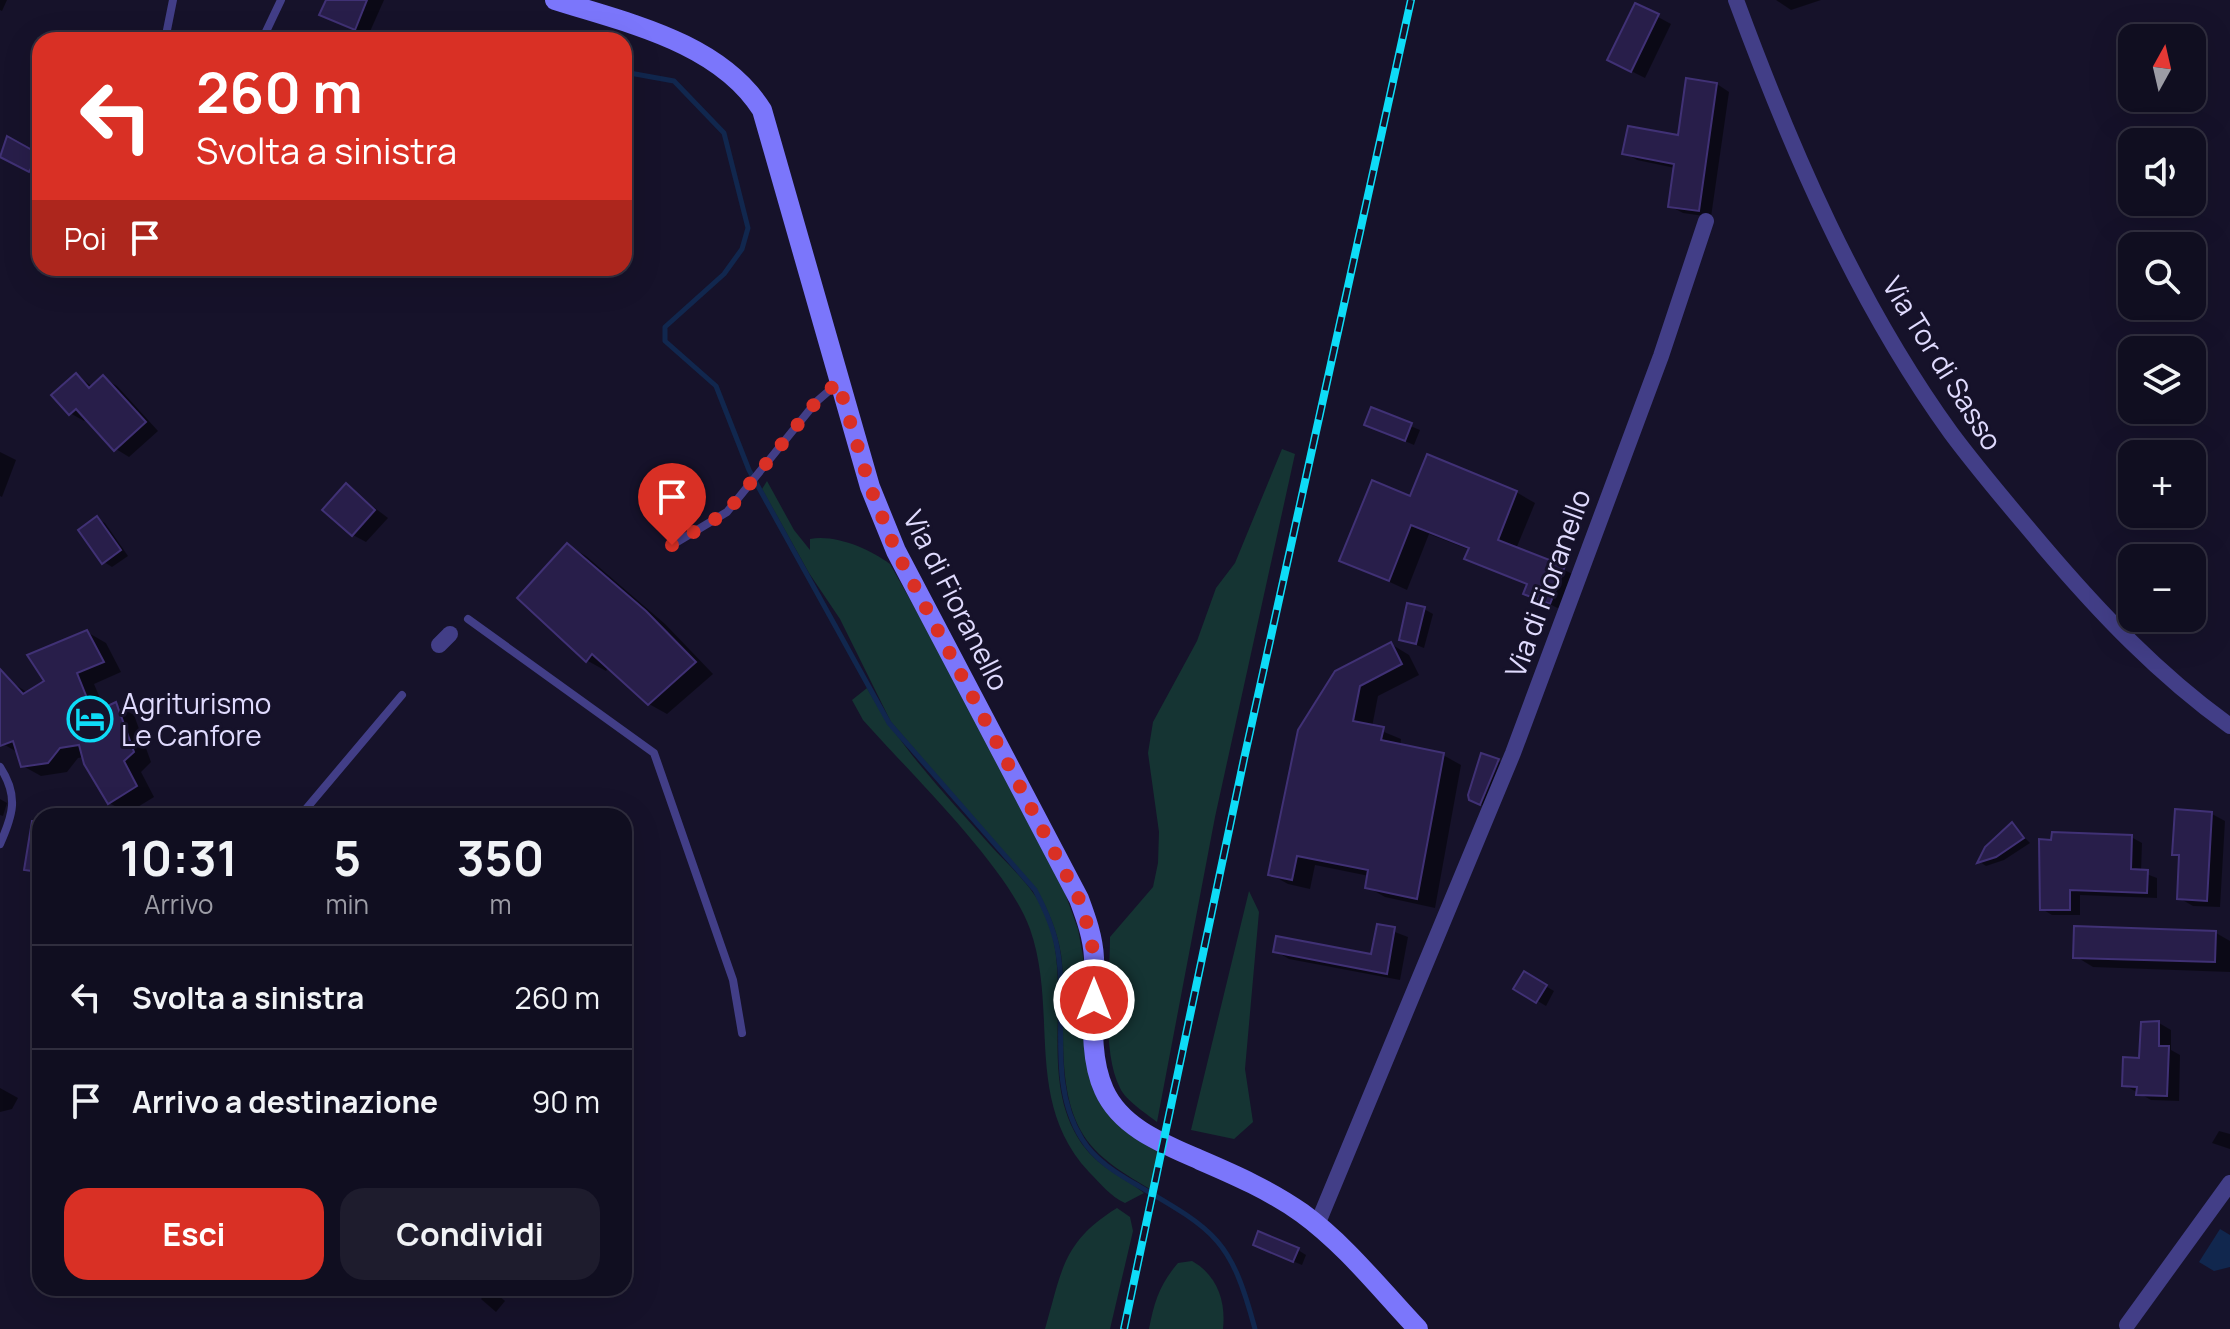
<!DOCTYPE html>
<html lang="it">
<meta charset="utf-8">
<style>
:root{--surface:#100e20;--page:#1e1c2d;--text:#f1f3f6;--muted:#9c9ca5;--line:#302e3e;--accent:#d93025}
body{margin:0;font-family:Manrope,sans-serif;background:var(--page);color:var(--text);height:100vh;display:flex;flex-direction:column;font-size:30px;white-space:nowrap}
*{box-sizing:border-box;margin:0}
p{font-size:26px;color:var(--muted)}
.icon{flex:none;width:44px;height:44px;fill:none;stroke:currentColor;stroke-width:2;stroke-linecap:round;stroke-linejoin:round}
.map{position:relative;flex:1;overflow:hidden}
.details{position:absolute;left:32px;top:808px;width:600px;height:488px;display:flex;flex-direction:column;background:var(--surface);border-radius:24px;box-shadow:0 8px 32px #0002,0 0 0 2px var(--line)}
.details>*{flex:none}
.guide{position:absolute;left:32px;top:32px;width:600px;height:244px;border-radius:24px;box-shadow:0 8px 32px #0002,0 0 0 2px var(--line);background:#d93025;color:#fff;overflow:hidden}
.needle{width:52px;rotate:8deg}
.controls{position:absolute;left:2118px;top:24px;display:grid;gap:16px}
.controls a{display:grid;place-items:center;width:88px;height:88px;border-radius:16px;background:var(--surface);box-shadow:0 8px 32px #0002,0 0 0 2px var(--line);font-size:40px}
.pin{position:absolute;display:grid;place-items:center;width:68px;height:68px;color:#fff;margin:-82px -34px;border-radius:50% 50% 50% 0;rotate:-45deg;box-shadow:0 0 8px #0007}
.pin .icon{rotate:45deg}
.me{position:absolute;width:88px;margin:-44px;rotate:0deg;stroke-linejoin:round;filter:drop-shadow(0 0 6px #0008)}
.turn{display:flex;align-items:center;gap:28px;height:168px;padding:0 32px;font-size:36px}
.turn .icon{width:104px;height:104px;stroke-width:2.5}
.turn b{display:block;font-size:56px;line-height:68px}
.then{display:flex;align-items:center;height:76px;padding:0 32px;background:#0003;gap:16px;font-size:30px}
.eta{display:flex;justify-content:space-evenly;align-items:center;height:136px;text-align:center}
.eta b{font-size:48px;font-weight:700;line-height:56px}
.cta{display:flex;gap:16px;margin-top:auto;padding:16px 32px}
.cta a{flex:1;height:92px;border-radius:24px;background:var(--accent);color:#fff;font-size:32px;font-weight:700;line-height:92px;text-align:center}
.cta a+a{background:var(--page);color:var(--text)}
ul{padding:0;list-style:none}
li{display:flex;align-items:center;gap:24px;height:104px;padding:0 32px;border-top:2px solid var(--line)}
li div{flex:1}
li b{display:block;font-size:30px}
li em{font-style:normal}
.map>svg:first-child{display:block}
.green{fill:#153433}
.water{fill:#11274e}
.shadow{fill:#0007}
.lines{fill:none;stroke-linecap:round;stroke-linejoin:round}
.stream{stroke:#11274e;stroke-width:5}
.building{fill:#281e4a;stroke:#403175;stroke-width:2}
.lane{stroke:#423e87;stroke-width:8}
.street{stroke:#423e87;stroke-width:16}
.secondary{stroke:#7b76fb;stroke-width:20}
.rail-casing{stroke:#0edcf7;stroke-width:8}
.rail{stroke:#16122a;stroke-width:5;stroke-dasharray:15;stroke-linecap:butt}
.route{stroke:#d93025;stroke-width:14;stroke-dasharray:0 25.2}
.labels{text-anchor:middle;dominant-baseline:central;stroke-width:6;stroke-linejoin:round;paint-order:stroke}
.street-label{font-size:28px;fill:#e0dbfe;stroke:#16122a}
.poi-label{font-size:28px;fill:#e0dbfe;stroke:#16122a;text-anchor:start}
</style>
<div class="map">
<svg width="2230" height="1329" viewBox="0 0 2230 1329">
<rect width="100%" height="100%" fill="#16122a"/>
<g class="green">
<path d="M1282,449L1295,454L1215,817L1157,1122C1146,1113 1126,1101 1120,1088C1101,1051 1110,978 1110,937L1153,887L1158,863L1159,832L1148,753L1153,722L1197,641L1216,588L1235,563Z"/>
<path d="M767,481L794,530L810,550V539C835,534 870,549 890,564L983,729L1065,893L1078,929L1086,973L1088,1063L1161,1150L1152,1190C1126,1175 1096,1158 1081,1131C1053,1081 1068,1008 1061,954C1057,930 1048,910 1037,890L891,722L840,619L809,573L762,489Z"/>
<path d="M867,688C899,747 947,796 991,846C1012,869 1036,889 1047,918C1075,990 1034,1084 1086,1149C1102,1169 1125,1178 1144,1193L1125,1203C1110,1196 1101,1184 1089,1172C1023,1101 1059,1012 1030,929C1008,867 909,772 863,720L852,700Z"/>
<path d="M1249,891L1259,912L1245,1069L1253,1122L1234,1139L1191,1130Z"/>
<path d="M1117,1208L1130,1217L1133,1231L1110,1329H1045C1062,1271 1062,1242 1117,1208Z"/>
<path d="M1192,1261C1217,1275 1226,1301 1223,1329H1149C1154,1302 1160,1284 1178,1263Z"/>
</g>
<path class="water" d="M2220,1229L2230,1235V1267L2214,1271L2199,1262Z"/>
<g class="shadow">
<path d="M0,0H7L2,11L0,10Z"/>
<path d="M328,0H384L368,36L335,22Z"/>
<path d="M1776,0H1821L1791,10Z"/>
<path d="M1636,5L1671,24L1645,78L1623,67Z"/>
<path d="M1717,84L1729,92L1711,217L1683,213L1670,206L1675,168L1637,160L1625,153L1680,137Z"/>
<path d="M8,139L40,156L38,175L0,154Z"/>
<path d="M76,375L93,387L103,378L117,386L158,431L129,457L116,449L87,418L84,421L70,413Z"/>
<path d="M1372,410L1420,430L1414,445L1366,424Z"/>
<path d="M0,452L16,460L2,497L0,496Z"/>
<path d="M346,486L388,518L366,542L353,535Z"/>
<path d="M1516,492L1535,503L1516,549L1582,578L1568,613L1526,593L1528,586L1467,559L1470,550L1429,534L1407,590L1342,560L1411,498Z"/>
<path d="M97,519L105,523L128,556L112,567L104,562Z"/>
<path d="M568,546L586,556L665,624L713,674L667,714L649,704L609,666L606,671L588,661L520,598Z"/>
<path d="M1424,609L1433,614L1424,648L1401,639Z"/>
<path d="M87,632L106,643L121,672L94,684L105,710L115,705L134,715L151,762L141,772L154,797L128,813L109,803L84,757L78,758L67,772L41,776L23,766L19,753L3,744L0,734V681L7,679L28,693L47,682Z"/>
<path d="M1391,644L1409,655L1419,675L1378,696L1372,727L1401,739L1400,746L1443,755L1461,765L1435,908L1385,897L1367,887L1369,876L1315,865L1310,889L1288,884L1270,874L1299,731Z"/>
<path d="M1498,761L1506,765L1488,808L1480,804Z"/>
<path d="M0,799L7,803L3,816L0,815Z"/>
<path d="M2212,814L2225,821L2220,907L2193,906L2179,898L2181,858L2174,854Z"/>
<path d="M2012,825L2030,843L2004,860L1986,866L1980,862L1986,849Z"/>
<path d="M2131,837L2142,843L2141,872L2157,878V898L2080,895V915H2052L2042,909Z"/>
<path d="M1379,926L1408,937L1400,980L1289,959L1275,951L1373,956Z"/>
<path d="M2216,933L2230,941V972L2093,967L2075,956Z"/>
<path d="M1525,974L1554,991L1546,1006L1516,988Z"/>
<path d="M2159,1023L2171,1030V1050L2180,1055L2179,1101L2151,1100L2124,1085Z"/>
<path d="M0,1088L18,1098L12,1109L0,1112Z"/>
<path d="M2219,1131L2230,1134V1149L2212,1143Z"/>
<path d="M1263,1249L1298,1250L1306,1255L1302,1265Z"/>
<path d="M491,1289L505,1301L496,1312L481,1299Z"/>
</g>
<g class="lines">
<path class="stream" d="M624,72L674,81L724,133L748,228L742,249L724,274L665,327V341L716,386L749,470L889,723L1035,890C1045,909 1053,926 1057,947C1069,1008 1046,1082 1082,1139C1095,1160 1116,1173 1137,1185C1216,1231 1231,1239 1255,1329"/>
</g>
<g class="building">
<path d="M326,0H367L355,30L319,15Z"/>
<path d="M1635,3L1659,14L1631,72L1607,60Z"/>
<path d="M1686,78L1717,83L1699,211L1668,207L1674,164L1622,154L1628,126L1678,135Z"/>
<path d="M7,136L39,154L29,172L0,157Z"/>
<path d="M76,373L89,388L103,375L146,422L114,451L76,409L69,415L51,395Z"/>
<path d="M1371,407L1412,423L1405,441L1364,425Z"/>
<path d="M1427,454L1517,491L1498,540L1565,566L1550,604L1523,594L1527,584L1464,559L1469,548L1411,525L1389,581L1339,561L1372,480L1410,496Z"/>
<path d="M346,483L375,510L352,536L322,510Z"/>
<path d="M97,516L121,550L102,564L78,530Z"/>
<path d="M567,543L646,611L696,662L648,705L592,654L586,662L517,598Z"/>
<path d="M1407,603L1425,607L1416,644L1399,640Z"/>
<path d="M87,630L104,662L77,673L93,713L116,702L134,752L124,761L137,786L108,804L84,764L79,745L60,748L48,763L21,767L13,741L0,746V669L23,694L44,681L27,655Z"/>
<path d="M1391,642L1402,664L1360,686L1353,721L1384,727L1381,740L1444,753L1417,899L1365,888L1368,870L1297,856L1292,880L1268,875L1298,730L1335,671Z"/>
<path d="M1481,753L1499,759L1480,805L1469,800L1468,795Z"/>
<path d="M2175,809L2212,812L2207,901L2177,899L2179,855H2172Z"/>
<path d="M32,821L40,822V872L24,870Z"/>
<path d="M2012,822L2024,838L1996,857L1977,863L1985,847Z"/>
<path d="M2052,832L2132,835L2131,869L2148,870L2147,893L2070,890V910H2040L2039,839L2051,840Z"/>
<path d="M1377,924L1395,927L1387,974L1273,952L1276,936L1371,954Z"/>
<path d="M2074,926L2216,931L2215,962L2073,958Z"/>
<path d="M1524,971L1547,985L1536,1003L1513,989Z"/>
<path d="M2159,1021V1046H2169L2167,1096L2136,1095L2137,1087L2122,1086L2123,1057L2139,1058L2141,1022Z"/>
<path d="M1258,1231L1299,1248L1293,1262L1253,1245Z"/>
</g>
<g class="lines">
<g class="lane">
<path d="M165,40L173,0"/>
<path d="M262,40L281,0"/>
<path d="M672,545L727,512L816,402L838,383"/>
<path d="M468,619L654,753L733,980L742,1033"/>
<path d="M0,767C19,796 13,815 0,844"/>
<path d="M300,816L402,695"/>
<path d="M40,967L34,1024L40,1037"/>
</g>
<g class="street">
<path d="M1736,0C1791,149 1857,303 1951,433C1980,472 2012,509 2043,546C2100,613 2159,675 2230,726"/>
<path d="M439,645L450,634"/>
<path d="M1317,1225L1513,753L1661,356L1706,221"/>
<path d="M2127,1325L2230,1183"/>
</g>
<path class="secondary" d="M555,0C627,23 719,42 762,110L870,487L896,551L1079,899C1086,918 1093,937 1094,958C1096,1000 1086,1050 1104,1090C1121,1128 1164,1144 1200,1160C1235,1175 1271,1191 1302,1213C1346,1245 1381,1290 1418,1329"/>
<g class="rail-casing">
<path id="rail" d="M1124,1329L1244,759L1411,0"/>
</g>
<use href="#rail" class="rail"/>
</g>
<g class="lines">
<path class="route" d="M672,545L727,512L816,402L838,382L870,487L896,551L1079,899L1092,940L1094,1000"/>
</g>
<defs>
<g id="hotel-ring" transform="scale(2.3)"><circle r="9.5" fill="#16122a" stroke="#0edcf7" stroke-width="1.5"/><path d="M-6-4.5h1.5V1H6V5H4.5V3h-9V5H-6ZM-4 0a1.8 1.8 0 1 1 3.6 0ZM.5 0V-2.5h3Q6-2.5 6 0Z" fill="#0edcf7"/></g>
</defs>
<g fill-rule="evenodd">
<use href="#hotel-ring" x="90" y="719"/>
</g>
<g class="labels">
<g class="street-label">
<text transform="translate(1943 363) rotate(58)">Via Tor di Sasso</text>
<text transform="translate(1547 583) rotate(-70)">Via di Fioranello</text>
<text transform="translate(957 600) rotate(63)">Via di Fioranello</text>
</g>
<g class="poi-label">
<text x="121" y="703">Agriturismo<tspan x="121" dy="32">Le Canfore</tspan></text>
</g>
</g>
</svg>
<div class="controls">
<a><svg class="needle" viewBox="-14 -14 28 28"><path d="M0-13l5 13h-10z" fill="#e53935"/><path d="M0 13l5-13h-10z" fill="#9c9ca5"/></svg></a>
<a><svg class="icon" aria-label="sound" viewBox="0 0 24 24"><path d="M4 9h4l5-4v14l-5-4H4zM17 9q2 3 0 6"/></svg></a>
<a><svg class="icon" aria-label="search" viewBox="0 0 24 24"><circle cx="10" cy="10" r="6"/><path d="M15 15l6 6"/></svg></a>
<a><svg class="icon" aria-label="layers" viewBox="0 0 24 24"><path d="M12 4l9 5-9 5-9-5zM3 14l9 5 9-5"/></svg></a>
<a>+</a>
<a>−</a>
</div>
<div class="pin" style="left:672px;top:545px;background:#d93025"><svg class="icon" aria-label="arrive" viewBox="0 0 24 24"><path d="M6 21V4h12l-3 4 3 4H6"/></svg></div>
<svg class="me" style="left:1094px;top:1000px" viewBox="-20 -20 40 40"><circle r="17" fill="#d93025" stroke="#fff" stroke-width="3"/><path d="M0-11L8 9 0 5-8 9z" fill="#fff"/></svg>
<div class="guide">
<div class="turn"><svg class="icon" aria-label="left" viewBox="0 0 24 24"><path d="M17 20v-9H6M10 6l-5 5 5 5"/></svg><div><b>260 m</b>Svolta a sinistra</div></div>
<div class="then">Poi<svg class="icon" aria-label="arrive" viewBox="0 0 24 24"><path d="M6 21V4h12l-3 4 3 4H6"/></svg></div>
</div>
<section class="details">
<div class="eta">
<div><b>10:31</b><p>Arrivo</p></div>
<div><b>5</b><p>min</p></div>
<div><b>350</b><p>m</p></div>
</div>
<ul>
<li><svg class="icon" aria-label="left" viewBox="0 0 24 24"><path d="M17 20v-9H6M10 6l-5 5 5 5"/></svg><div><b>Svolta a sinistra</b></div><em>260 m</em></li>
<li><svg class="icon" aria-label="arrive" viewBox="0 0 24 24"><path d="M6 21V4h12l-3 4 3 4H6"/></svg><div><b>Arrivo a destinazione</b></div><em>90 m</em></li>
</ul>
<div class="cta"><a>Esci</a><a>Condividi</a></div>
</section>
</div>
